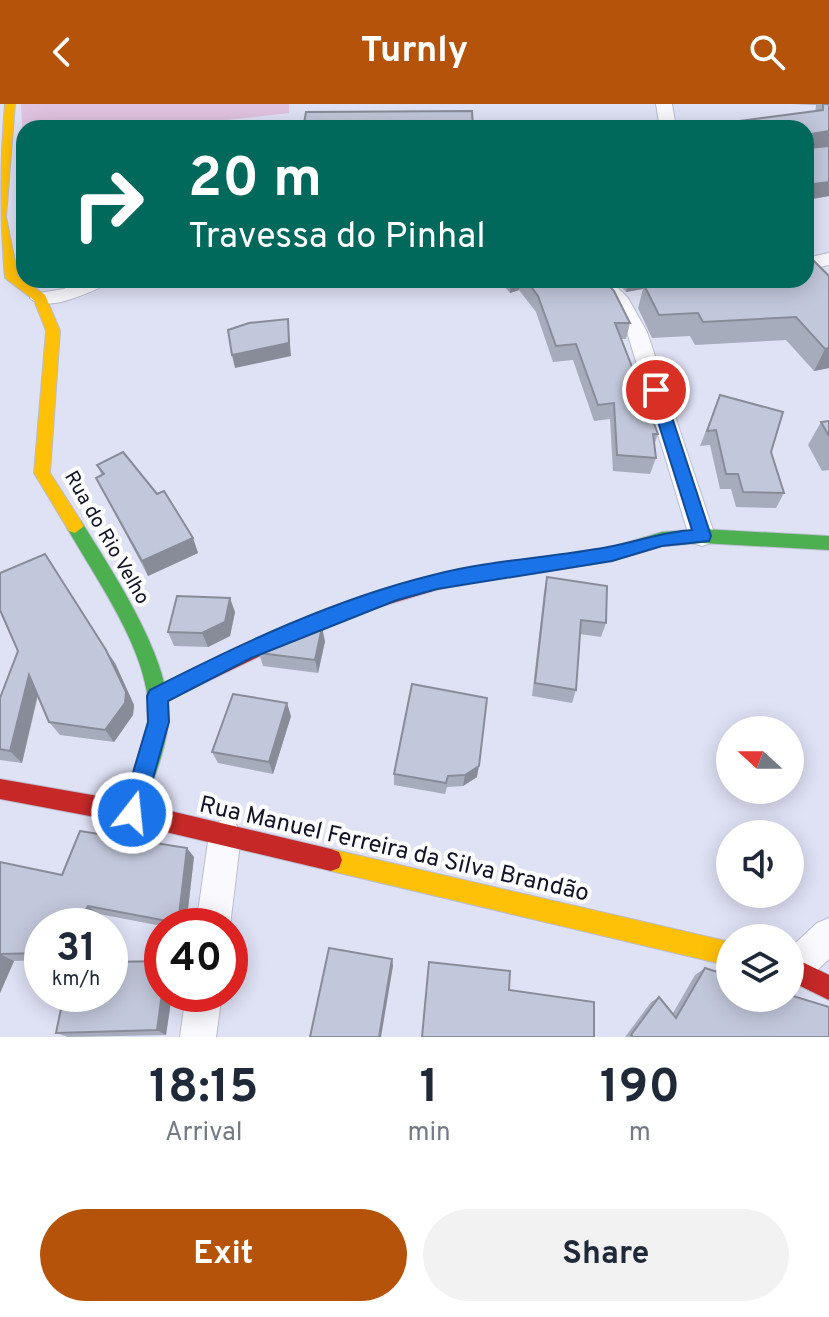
<!DOCTYPE html>
<meta charset="utf-8">
<style>
:root{--surface:#fff;--page:#f2f2f3;--text:#1f2937;--muted:#747a83;--accent:#b45309}
body{margin:0;font-family:Overpass,sans-serif;background:var(--page);color:var(--text);height:100vh;display:flex;flex-direction:column;font-size:30px;white-space:nowrap}
*{box-sizing:border-box;margin:0}
p{font-size:26px;color:var(--muted)}
.icon{flex:none;width:44px;height:44px;fill:none;stroke:currentColor;stroke-width:2;stroke-linecap:round;stroke-linejoin:round}
.map{position:relative;height:933px;overflow:hidden}
.side{display:flex;flex-direction:column;background:var(--surface);flex:1}
.side>*{flex:none}
.banner{position:absolute;left:16px;top:16px;width:798px;height:168px;border-radius:24px;box-shadow:0 4px 20px #0003;background:#00695c;color:#fff;overflow:hidden}
.needle{width:52px;rotate:291deg}
.buttons{position:absolute;left:716px;top:612px;display:grid;gap:16px}
.buttons a{display:grid;place-items:center;width:88px;height:88px;border-radius:50%;background:var(--surface);box-shadow:0 4px 20px #0003;font-size:40px}
.speed{position:absolute;left:24px;top:804px;display:flex;gap:16px;font-size:40px;font-weight:700;text-align:center}
.speed>*{display:grid;place-content:center;width:104px;height:104px;border-radius:50%;background:var(--surface);box-shadow:0 4px 20px #0003;line-height:1}
.speed small{font-size:20px;font-weight:400}
.speed .limit{border:12px solid #d22;background:#fff;color:#111}
.pin{position:absolute;display:grid;place-items:center;width:68px;height:68px;color:#fff;margin:-34px;border:4px solid #fff;border-radius:50%;box-shadow:0 2px 8px #0007}
.me{position:absolute;width:88px;margin:-44px;rotate:16deg;stroke-linejoin:round;filter:drop-shadow(0 0 6px #0008)}
.turn{display:flex;align-items:center;gap:28px;height:168px;padding:0 40px;font-size:36px}
.turn .icon{width:104px;height:104px;stroke-width:2.5}
.turn b{display:block;font-size:56px;line-height:68px}
.eta{display:flex;justify-content:space-evenly;align-items:center;height:136px;text-align:center}
.eta b{font-size:48px;font-weight:700;line-height:56px}
.primary-button{display:flex;gap:16px;margin-top:auto;padding:16px 40px}
.primary-button a{flex:1;height:92px;border-radius:48px;background:var(--accent);color:#fff;font-size:32px;font-weight:700;line-height:92px;text-align:center}
.primary-button a+a{background:var(--page);color:var(--text)}
header{display:flex;justify-content:space-between;align-items:center;height:104px;padding:0 40px;background:var(--accent);color:#fff;font-size:36px;font-weight:700}
.map>svg:first-child{display:block}
.green{fill:#e0c3e0}
.lines{fill:none;stroke-linecap:round;stroke-linejoin:round}
.street-casing{stroke:#bbbdd0;stroke-width:2}
.fast-casing{stroke:#bbbdd0;stroke-width:2}
.slow-casing{stroke:#bbbdd0;stroke-width:2}
.jam-casing{stroke:#bbbdd0;stroke-width:2}
.street{fill:#fafafe;fill-rule:evenodd}
.fast{fill:#4caf50;fill-rule:evenodd}
.slow{fill:#ffc107;fill-rule:evenodd}
.jam{fill:#c62828;fill-rule:evenodd}
.wall{fill:#a7acbc}
.shaded-wall{fill:#888c99}
.building{fill:#c2c8db;stroke:#888c99;stroke-width:2}
.route{fill:#1a73e8;stroke:#114b97;stroke-width:2}
.labels{text-anchor:middle;dominant-baseline:central;stroke-width:8;stroke-linejoin:round;paint-order:stroke}
.street-label{font-size:20px;fill:#121327;stroke:#fefefe}
.near-street-label{font-size:24px;fill:#121327;stroke:#fefefe}
</style>
<header><svg class="icon" aria-label="back" viewBox="0 0 24 24"><path d="M15 5l-7 7 7 7"/></svg>Turnly<svg class="icon" aria-label="search" viewBox="0 0 24 24"><circle cx="10" cy="10" r="6"/><path d="M15 15l6 6"/></svg></header>
<div class="map">
<svg width="829" height="933" viewBox="0 0 829 933">
<rect width="100%" height="100%" fill="#dfe1f5"/>
<path class="green" d="M21,0H289V9L155,24H24L23,39Z"/>
<g class="lines">
<g class="street-casing">
<g id="street">
<path d="M656,0H672L676,24H660Z"/>
<path d="M829,149V161L806,166V154Z"/>
<path d="M84,176H111L108,180C90,188 46,210 30,194L33,190L64,185Z"/>
<path d="M589,176H610L628,194L647,228L715,432L711,439L702,442L693,439L689,432L627,228L613,201Z"/>
<path d="M225,715L236,720L241,731L230,822H196L209,731L214,720Z"/>
<path d="M829,814V855L806,877L794,883L790,881V844L817,819Z"/>
<path d="M186,890H222L216,933H180Z"/>
</g>
</g>
<g class="fast-casing">
<g id="fast">
<path d="M75,415L81,417C112,467 175,560 168,620C165,650 151,680 143,709L140,717L132,720L124,717L121,709C130,680 144,650 148,620C156,556 96,476 66,422Z"/>
<path d="M702,425L829,432V446L702,439L662,442L612,457L478,478L472,476L469,471L472,466L478,464L612,443L662,428Z"/>
</g>
</g>
<g class="slow-casing">
<g id="slow">
<path d="M5,0H15L6,113L18,172L45,191L60,227L50,369L84,422L75,429L69,427L34,369L46,227L34,196L5,174C0,117 0,57 5,0Z"/>
<path d="M331,745L730,838V862L331,767L323,764L320,756L323,748Z"/>
</g>
</g>
<g class="jam-casing">
<g id="jam">
<path d="M478,464L484,466L487,471L484,476L436,486L359,509L281,542L158,601L151,598L148,592L151,586C257,533 361,486 478,464Z"/>
<path d="M0,675L132,698L331,745L339,748L342,756L339,764L331,767L132,720L0,695Z"/>
<path d="M790,852L829,871V896L790,877Z"/>
</g>
</g>
<use href="#street" class="street"/>
<use href="#fast" class="fast"/>
<use href="#slow" class="slow"/>
<use href="#jam" class="jam"/>
</g>
<g class="wall">
<path d="M792,0H829V92L806,96L816,1Z"/>
<path d="M829,172V264L814,267L786,236L695,241L690,232L652,234L638,204L643,185L626,188L615,176H806Z"/>
<path d="M499,176H604L630,219L626,235H621L658,330L654,342L656,354L650,370L613,367L610,315L594,317L573,256L553,258L536,208L519,186L510,189Z"/>
<path d="M720,291L771,348L784,389L776,404L736,403L731,385H720L710,341L700,342Z"/>
<path d="M829,317V366L822,367L808,341L821,318Z"/>
<path d="M97,361L193,434L198,449L148,472L96,374L102,372Z"/>
<path d="M547,473L606,519L601,533L580,530L576,586L572,599L532,592L544,488Z"/>
<path d="M235,508L230,532L208,543L174,542L168,528Z"/>
<path d="M325,537L318,569L263,562L259,549Z"/>
<path d="M115,559L134,601L133,611L114,638L60,631L49,618L38,592L22,659L0,656V594Z"/>
<path d="M412,580L477,673L463,682L447,683L445,690L394,681V670Z"/>
<path d="M291,612L273,670L218,659L212,648Z"/>
<path d="M194,753L186,822H162L99,810L42,822V856L14,857L0,889V758L62,771Z"/>
<path d="M705,864L829,933H625L651,898L659,893L673,909L695,871Z"/>
<path d="M162,890H172L166,931L68,933L56,929Z"/>
</g>
<g class="shaded-wall">
<path d="M829,27V42L806,45L810,30Z"/>
<path d="M829,78V92L806,96V81Z"/>
<path d="M511,176H520L519,186L510,189Z"/>
<path d="M629,176H679L644,181L643,185L626,188Z"/>
<path d="M288,215L291,252L235,264L232,251Z"/>
<path d="M829,244V264L814,267L825,245Z"/>
<path d="M193,434L198,449L148,472L142,457Z"/>
<path d="M230,494L235,508L230,532L208,543L202,529Z"/>
<path d="M322,523L325,537L318,569L315,556Z"/>
<path d="M106,546L115,559L134,601L133,611L114,638L105,626Z"/>
<path d="M29,571L39,584L22,659L10,647Z"/>
<path d="M287,599L291,612L273,670L269,658Z"/>
<path d="M479,662L477,673L463,682L465,671Z"/>
<path d="M187,744L194,753L186,822H181L178,819Z"/>
<path d="M88,802L99,810L92,822H76Z"/>
<path d="M0,850L14,857L0,889Z"/>
<path d="M392,855L393,862L381,933H379Z"/>
<path d="M162,890H172L166,931L157,926Z"/>
</g>
<g class="building">
<path d="M823,0H829V27L810,30V44L829,42V78L806,81V24H694V23L823,6Z"/>
<path d="M472,7L473,24H303L306,8Z"/>
<path d="M810,153L829,172V244L825,245L796,213L703,218L698,209L659,211L644,181L670,176H806V154Z"/>
<path d="M526,176H604L614,187L630,219H615L658,330H653L656,354L617,351L614,299L598,301L576,240L556,242L538,192Z"/>
<path d="M288,215L289,239L232,251L228,226L249,219Z"/>
<path d="M720,291L783,308L771,348L784,389L743,388L738,370H726L716,326L707,327Z"/>
<path d="M829,317V332L821,318Z"/>
<path d="M123,348L157,390L164,387L193,434L142,457L96,374L104,370L97,361Z"/>
<path d="M45,450L106,546L126,588L125,599L105,626L49,618L29,571L10,647L0,645V594L18,547L0,506V469Z"/>
<path d="M547,473L607,482L606,519L581,516L576,586L535,579Z"/>
<path d="M177,492L230,494L225,518L202,529L168,528Z"/>
<path d="M322,523L315,556L259,549Z"/>
<path d="M412,580L487,594L479,662L465,671L448,672L446,679L394,670Z"/>
<path d="M233,590L287,599L269,658L212,648Z"/>
<path d="M80,727L187,744L178,819L88,802L76,822H42V849L0,850V758L62,771Z"/>
<path d="M329,844L392,855L379,933H310Z"/>
<path d="M162,857V890L157,926L56,929L64,890H110V858Z"/>
<path d="M429,858L510,867L509,886L594,898V933H422Z"/>
<path d="M705,864L730,872V894H790V891L829,903V933H633L631,931L659,893L676,914Z"/>
</g>
<path class="route" d="M656,281L663,286L711,432L709,437L662,442L612,457L437,485L397,496L251,554L168,597L169,618L143,709L139,717L132,720L124,717L121,709L148,618L147,592L150,586C240,540 335,495 433,471C490,456 550,454 608,443C637,438 662,428 692,426L648,286Z"/>
<g class="labels">
<g class="street-label">
<text transform="translate(106 434) rotate(60)">Rua do Rio Velho</text>
</g>
<g class="near-street-label">
<text transform="translate(394 746) rotate(13)">Rua Manuel Ferreira da Silva Brandão</text>
</g>
</g>
</svg>
<div class="buttons">
<a><svg class="needle" viewBox="-14 -14 28 28"><path d="M0-13l5 13h-10z" fill="#e53935"/><path d="M0 13l5-13h-10z" fill="#747a83"/></svg></a>
<a><svg class="icon" aria-label="sound" viewBox="0 0 24 24"><path d="M4 9h4l5-4v14l-5-4H4zM17 9q2 3 0 6"/></svg></a>
<a><svg class="icon" aria-label="layers" viewBox="0 0 24 24"><path d="M12 4l9 5-9 5-9-5zM3 14l9 5 9-5"/></svg></a>
</div>
<div class="speed"><div>31<small>km/h</small></div><div class="limit">40</div></div>
<div class="pin" style="left:656px;top:286px;background:#d93025"><svg class="icon" aria-label="arrive" viewBox="0 0 24 24"><path d="M6 21V4h12l-3 4 3 4H6"/></svg></div>
<svg class="me" style="left:132px;top:709px" viewBox="-20 -20 40 40"><circle r="17" fill="#1a73e8" stroke="#fff" stroke-width="3"/><path d="M0-11L8 9 0 5-8 9z" fill="#fff"/></svg>
<div class="banner">
<div class="turn"><svg class="icon" aria-label="right" viewBox="0 0 24 24"><path d="M7 20v-9h11M14 6l5 5-5 5"/></svg><div><b>20 m</b>Travessa do Pinhal</div></div>
</div>
</div>
<section class="side">
<div class="eta">
<div><b>18:15</b><p>Arrival</p></div>
<div><b>1</b><p>min</p></div>
<div><b>190</b><p>m</p></div>
</div>
<div class="primary-button"><a>Exit</a><a>Share</a></div>
</section>
